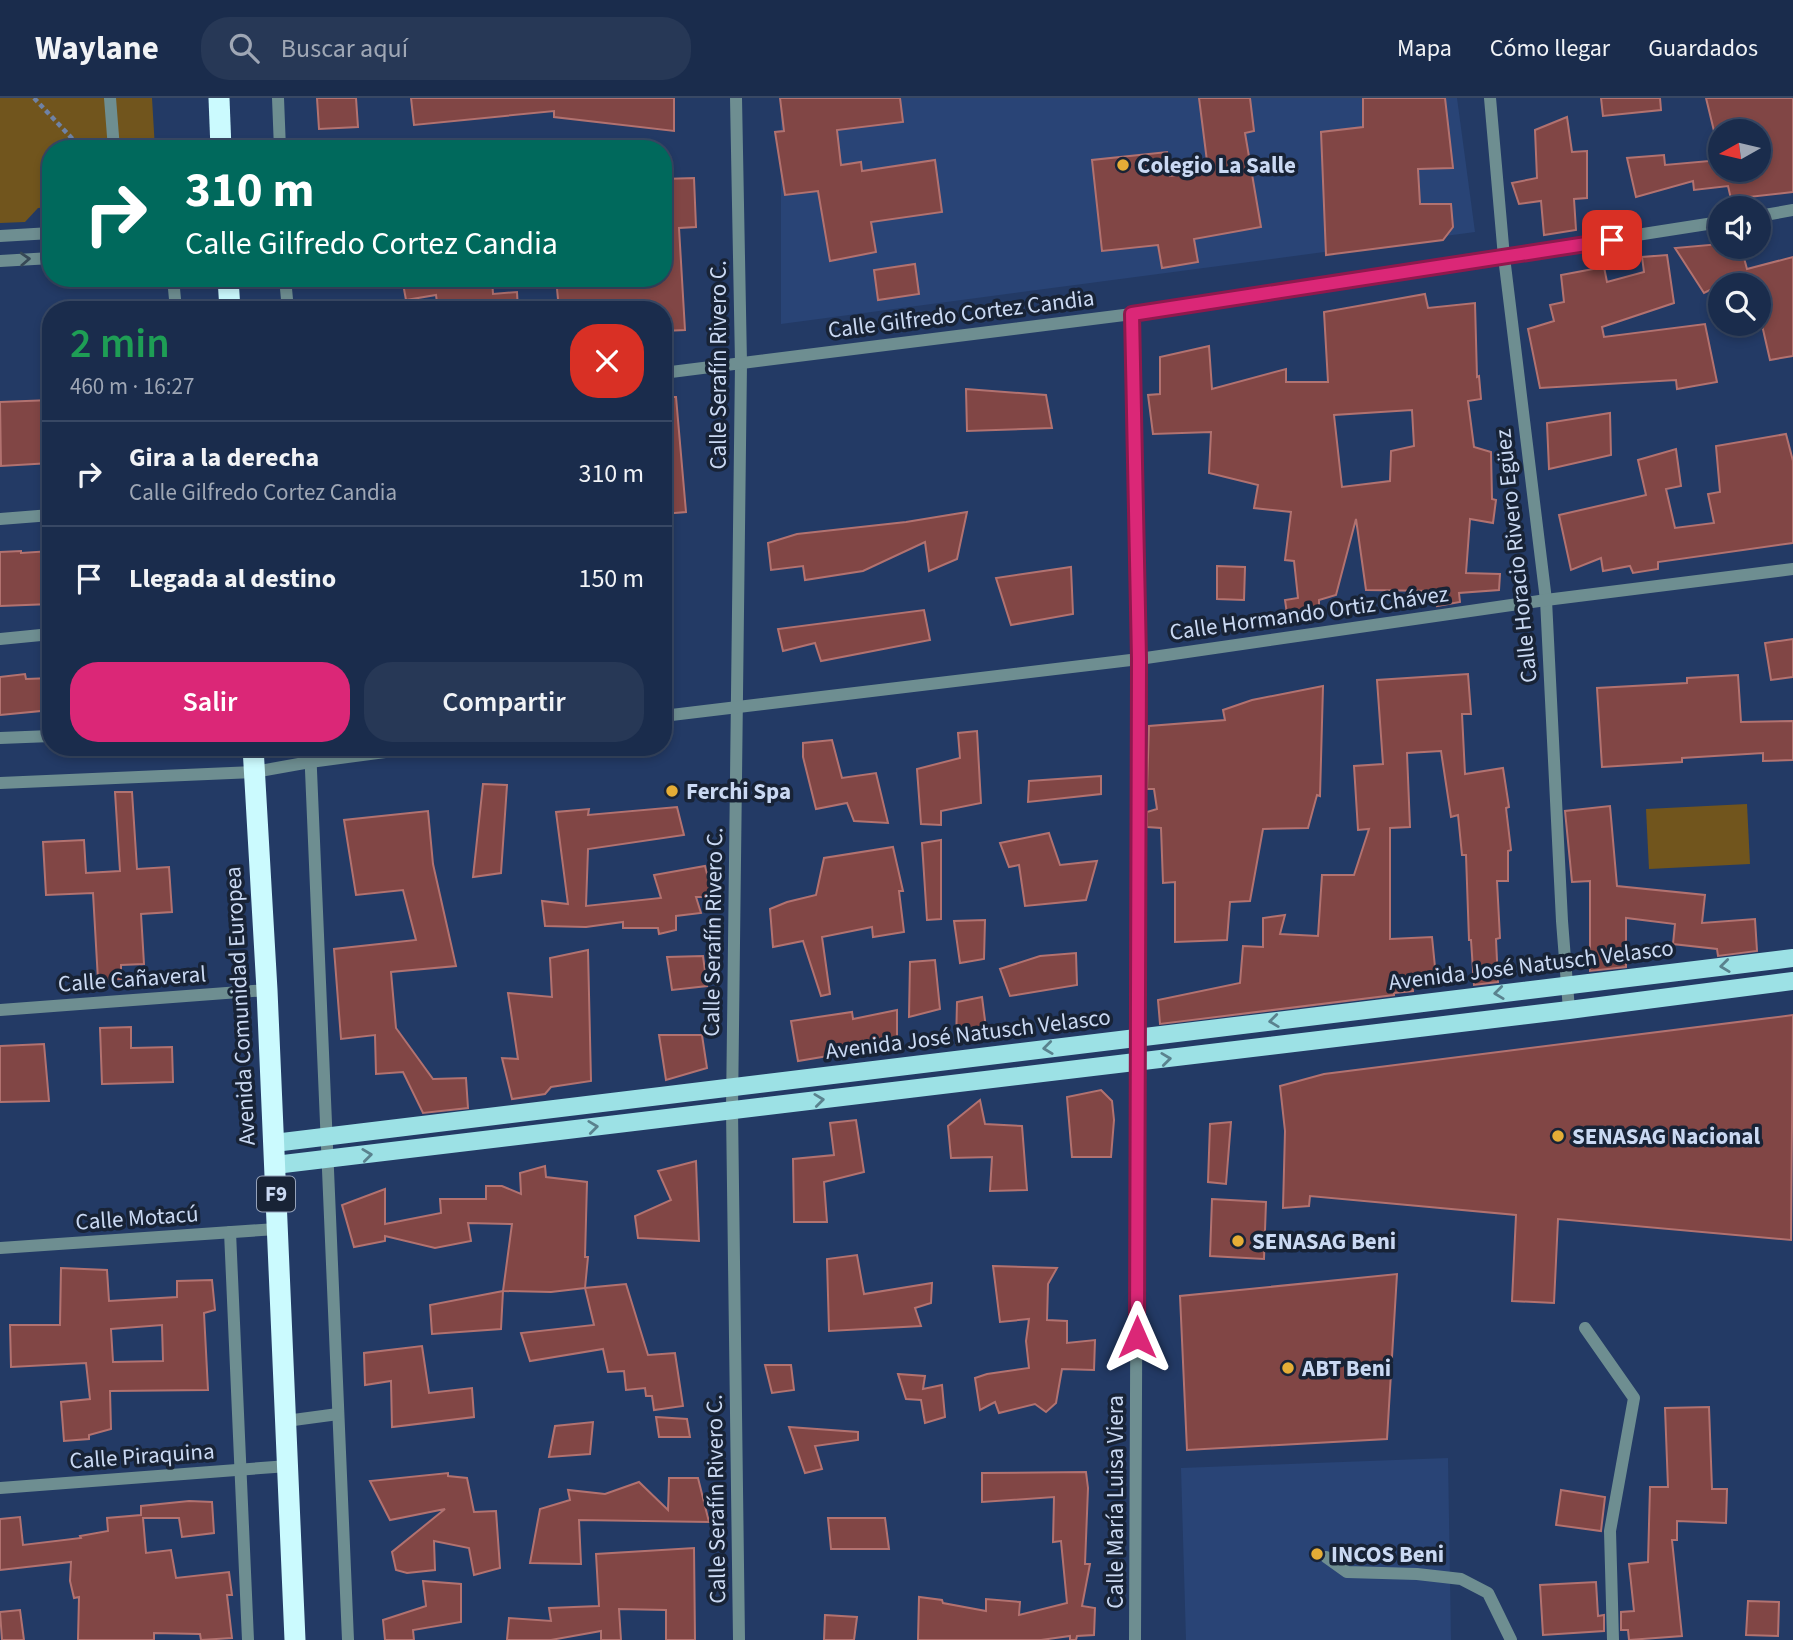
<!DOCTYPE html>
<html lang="es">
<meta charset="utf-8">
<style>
:root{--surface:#1a2c4c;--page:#273856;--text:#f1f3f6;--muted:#9fa7b5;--line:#384864;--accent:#db2777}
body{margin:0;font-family:"Source Sans 3",sans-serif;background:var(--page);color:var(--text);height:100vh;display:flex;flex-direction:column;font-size:26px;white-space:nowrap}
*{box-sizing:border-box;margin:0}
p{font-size:23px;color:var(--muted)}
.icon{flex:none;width:38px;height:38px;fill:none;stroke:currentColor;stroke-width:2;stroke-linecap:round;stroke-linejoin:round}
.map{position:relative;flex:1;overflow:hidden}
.sheet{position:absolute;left:42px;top:203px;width:630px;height:455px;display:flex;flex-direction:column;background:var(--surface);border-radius:28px;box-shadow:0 4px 10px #0003,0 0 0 2px var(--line)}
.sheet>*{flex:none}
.hud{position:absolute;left:42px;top:42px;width:630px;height:147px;border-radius:28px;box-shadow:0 4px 10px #0003,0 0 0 2px var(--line);background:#00695c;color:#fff;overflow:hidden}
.needle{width:46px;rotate:262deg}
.buttons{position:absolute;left:1708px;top:21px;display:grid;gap:14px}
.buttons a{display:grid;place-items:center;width:63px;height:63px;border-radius:50%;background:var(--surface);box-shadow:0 4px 10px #0003,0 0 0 2px var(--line);font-size:35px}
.pin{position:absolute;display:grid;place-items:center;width:60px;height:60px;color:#fff;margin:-30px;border-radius:14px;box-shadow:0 4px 10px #0006}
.me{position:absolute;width:77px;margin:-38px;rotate:0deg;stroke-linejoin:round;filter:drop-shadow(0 0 5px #0008)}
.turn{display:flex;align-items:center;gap:24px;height:147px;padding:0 28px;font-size:32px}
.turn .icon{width:91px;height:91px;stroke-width:2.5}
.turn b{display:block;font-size:49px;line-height:60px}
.round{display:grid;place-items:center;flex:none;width:74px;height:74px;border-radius:28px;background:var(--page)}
.summary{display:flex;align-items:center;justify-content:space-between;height:119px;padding:0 28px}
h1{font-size:42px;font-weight:600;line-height:52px;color:#1e9e55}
.primary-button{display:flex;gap:14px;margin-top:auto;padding:14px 28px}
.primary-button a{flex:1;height:80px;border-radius:28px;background:var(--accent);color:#fff;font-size:28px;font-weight:600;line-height:80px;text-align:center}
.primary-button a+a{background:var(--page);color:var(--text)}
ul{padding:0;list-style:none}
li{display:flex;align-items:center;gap:21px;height:105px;padding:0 28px;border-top:2px solid var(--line)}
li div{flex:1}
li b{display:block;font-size:26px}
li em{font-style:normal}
header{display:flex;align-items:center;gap:42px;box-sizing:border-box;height:98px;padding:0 35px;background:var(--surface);border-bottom:2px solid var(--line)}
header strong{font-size:33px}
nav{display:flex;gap:38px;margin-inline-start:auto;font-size:24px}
.search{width:490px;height:63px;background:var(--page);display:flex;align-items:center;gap:18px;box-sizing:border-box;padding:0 24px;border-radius:28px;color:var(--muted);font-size:26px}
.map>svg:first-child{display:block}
.built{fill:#294476}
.green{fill:#71551d}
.building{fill:#814645;stroke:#b27270;stroke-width:2;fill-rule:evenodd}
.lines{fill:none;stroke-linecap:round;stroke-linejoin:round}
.path{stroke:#6f82a5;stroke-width:4.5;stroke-dasharray:5 3.5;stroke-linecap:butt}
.minor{stroke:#6e8e91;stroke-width:12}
.major{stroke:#9ce1e5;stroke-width:18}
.highway{stroke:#cbfafe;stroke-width:21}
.oneway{stroke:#364856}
.oneway2{stroke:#5a828e}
.route-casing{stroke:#8e194d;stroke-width:18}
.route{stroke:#db2777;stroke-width:12}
.poi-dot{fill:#e5ad36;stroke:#182336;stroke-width:2.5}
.labels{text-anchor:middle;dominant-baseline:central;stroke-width:7;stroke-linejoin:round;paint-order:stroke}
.shield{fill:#182336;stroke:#95a2ba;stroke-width:2}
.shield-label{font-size:21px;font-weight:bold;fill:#cad9f3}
.poi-label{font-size:23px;font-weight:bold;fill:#cad9f3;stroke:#182336;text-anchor:start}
.street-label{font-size:23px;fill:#cad9f3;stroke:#182336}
</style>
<header>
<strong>Waylane</strong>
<div class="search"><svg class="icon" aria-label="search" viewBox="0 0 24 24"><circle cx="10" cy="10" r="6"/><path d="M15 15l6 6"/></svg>Buscar aquí</div>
<nav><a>Mapa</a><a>Cómo llegar</a><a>Guardados</a></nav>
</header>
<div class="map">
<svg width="1793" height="1542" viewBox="0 0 1793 1542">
<rect width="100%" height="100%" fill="#233a65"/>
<g class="built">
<path d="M781,0H1457L1475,134L781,226Z"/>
<path d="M1448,1360L1451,1542H1186L1181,1370Z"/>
</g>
<g class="green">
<path d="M0,0H152L155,51H51V109L38,110L25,124L0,125Z"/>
<path d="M1747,706L1750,766L1649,771L1646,711Z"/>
</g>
<g class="building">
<path d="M317,0H356L358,29L319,31Z"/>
<path d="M411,0H674V33L554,19V13L414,27Z"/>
<path d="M780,0H900L903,24L837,32L841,67L861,64L862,73L935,62L942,114L871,124L876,154L830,163L818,93L785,97L775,34L784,33Z"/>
<path d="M1199,0H1250L1254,33L1245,35L1261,129L1194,141L1198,164L1162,170L1158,147L1102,153L1092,62L1167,54L1170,78L1208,71Z"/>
<path d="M1363,0H1445L1453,70L1418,71L1420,106H1451L1453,129L1443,142L1326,157L1321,34L1363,29Z"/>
<path d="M1601,0H1660L1661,12L1603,18Z"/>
<path d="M1706,0H1793V94L1731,101L1728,88L1694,92L1693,83L1636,99L1627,60L1664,57L1665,67L1720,62V72H1759V33H1714Z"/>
<path d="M1567,19L1572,54L1587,53V100L1574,101L1576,132L1544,137L1541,103L1519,106L1512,85L1537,80L1535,32Z"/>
<path d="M694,80L696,129L679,130L685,232L663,233V212H559L556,180H663V81Z"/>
<path d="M1720,146V149H1741L1747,171L1793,159V258L1770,262L1759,214V187H1720L1704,195L1675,150Z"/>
<path d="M1667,157L1674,205L1602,229L1604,239L1705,226L1717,284L1677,291L1676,282L1540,290L1528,231L1554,223L1550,207L1564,204L1561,177L1604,169L1607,184L1644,174L1642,159Z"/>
<path d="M915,166L919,196L878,202L874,172Z"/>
<path d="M402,180H492L493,196L517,194L518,212H438L436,197L406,202Z"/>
<path d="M1425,196L1428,210L1475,205L1477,279L1479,278L1481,301L1468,303L1474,349L1491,354L1492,401L1496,402L1493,425L1470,421L1466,475L1500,476L1499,492L1459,495L1460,504L1437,508L1436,493L1366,492L1356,421L1336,497L1319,502V519L1288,523L1285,502L1298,500L1294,463L1285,462L1291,414L1254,410L1258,387L1209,375L1211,334L1153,336L1148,297L1160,296V259L1209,248L1212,291L1286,271V284H1328L1324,214ZM1412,312L1414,348L1391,353L1390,383L1342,389L1334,317Z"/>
<path d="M966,291L1046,297L1052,330L967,333Z"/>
<path d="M663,299H676L686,414L663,416Z"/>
<path d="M51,302V365L1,368L0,304Z"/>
<path d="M1610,315L1611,357L1549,371L1547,325Z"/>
<path d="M1786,336L1793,363V445L1658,464V471L1633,475L1630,468L1603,473L1601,460L1571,472L1559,417L1646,397L1638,362L1676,351L1681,388L1666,391L1675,430L1714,425L1708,396L1720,394L1716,348Z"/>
<path d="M967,414L957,461L929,473L925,444L863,473L805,482L803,468L771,472L768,445L797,436L906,424Z"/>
<path d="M21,453V455L51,453V506L0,508V454Z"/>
<path d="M1217,468L1245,469L1244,502L1217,501Z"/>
<path d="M1071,469L1073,516L1011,527L996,480Z"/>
<path d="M924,512L930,542L821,563L815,545L783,553L778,531Z"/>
<path d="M1793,541V579L1771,582L1765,545Z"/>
<path d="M25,576L26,581L51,580V612L0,617V579Z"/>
<path d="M1468,576L1471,616H1462L1465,676L1503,670L1509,709L1506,710L1511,752L1508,753V783H1497L1500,840L1496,841L1498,884L1474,887L1471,842H1469L1466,757H1462L1458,717L1451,719L1441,653L1407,655L1410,729L1390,730V841L1432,839L1436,879L1412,880L1413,893L1394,895V897L1160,926L1158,902L1240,885L1243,848L1263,849V820L1285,817L1280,836L1318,838L1322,777H1354L1369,731L1358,732L1354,668L1383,666L1377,582Z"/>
<path d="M1738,577L1741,624L1793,623V662L1763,663V655L1682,660V664L1602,669L1597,590L1687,585V580Z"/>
<path d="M1323,588L1320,698L1317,697L1308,730L1263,731L1250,803L1230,804L1227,842L1175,844V784L1163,785L1161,730L1147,729V714L1157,711L1154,691H1147L1149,628L1225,622L1223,612L1252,602Z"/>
<path d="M977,633L981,705L941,713V727L921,726L917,671L960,660L958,635Z"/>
<path d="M832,642L842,680L876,675L888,725L854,723L847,705L816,711L803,659V645Z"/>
<path d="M1101,678V696L1028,704L1029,683Z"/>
<path d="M483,686L507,687L501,775L473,779Z"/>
<path d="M115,694H132L137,771L169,769L172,814L141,816L144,866L121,867V881L98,882L93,795L46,797L43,744L84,742L86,775L120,773Z"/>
<path d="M1610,708L1617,788L1705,797L1702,825L1755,821L1757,853L1718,858L1717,851L1673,846L1675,826L1626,820V869L1590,873V783L1572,784L1565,713Z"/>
<path d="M677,709L684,737L588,751L586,808L661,800L654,777L705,768L713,799H696L701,815L676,818V832L659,836L658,830H623V824L586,829L545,828L542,803L568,806L556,714L589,711L588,717Z"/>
<path d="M428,713L433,766L456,868L391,874L396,930L433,981L466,980L468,1010L423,1015L403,974L376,976L375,937L341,941L334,851L416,842L403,792L356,797L344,722Z"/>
<path d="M1049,735L1060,767L1097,763L1086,802L1025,808L1019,767L1009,769L1000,745Z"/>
<path d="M941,742V821L927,822L922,745Z"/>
<path d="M893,749L903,793H899L904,834L873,839L872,829L822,839L830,896L821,898L803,843L773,849L770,811L787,804L816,797L824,760Z"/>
<path d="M985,822L984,861L960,865L954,823Z"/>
<path d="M588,852L591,983L551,989L545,996L512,1001L502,960L518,961L508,895L552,899L550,860Z"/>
<path d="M1076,855L1077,887L1010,898L1000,871L1040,858Z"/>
<path d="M703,858L707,888L672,892L667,859Z"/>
<path d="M935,862L940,911L909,919L910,864Z"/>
<path d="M982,899L987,938L956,946L957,904Z"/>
<path d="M897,912V939L857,947L858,953L798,963L791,923L852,914L853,921Z"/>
<path d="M1793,917L1791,1142L1558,1121L1554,1205L1512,1203L1516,1117L1310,1098L1309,1108L1283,1110L1285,1033L1280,988L1324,976Z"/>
<path d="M131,929V950L172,949L173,984L102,986L100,930Z"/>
<path d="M659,937H702L707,970L666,982Z"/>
<path d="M44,946L49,1003L0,1004V948Z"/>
<path d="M1101,992L1112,1003L1114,1022L1111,1059H1072L1067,999Z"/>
<path d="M980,1002L985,1026L1022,1028L1027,1092L990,1093L992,1059L951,1060L948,1028Z"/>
<path d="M856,1022L864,1074L824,1084L827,1124H794L793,1061L834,1057L830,1025Z"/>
<path d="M1231,1024L1226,1086L1208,1084L1210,1026Z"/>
<path d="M696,1063L699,1143L638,1140L635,1118L671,1102L658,1073Z"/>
<path d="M545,1068L546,1079L587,1084L585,1159H588L585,1190L551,1194L503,1193L512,1126L468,1125L471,1143L435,1150L385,1138V1143L354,1149L342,1107L385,1091V1126L441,1115L440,1101H486V1088H502L521,1096L520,1075Z"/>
<path d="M1212,1101L1266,1104L1264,1161L1210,1158Z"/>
<path d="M857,1157L864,1196L932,1185L931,1205L915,1210L921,1228L829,1233L827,1161Z"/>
<path d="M993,1168L1057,1170L1048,1186L1047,1222L1067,1223V1245L1095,1242L1094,1272L1062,1271L1056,1305L1046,1314L1035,1306L999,1315L995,1304L980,1312L975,1280L987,1276L1029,1270L1026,1243L1029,1221L1000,1224Z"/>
<path d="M61,1170L107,1172L109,1203L177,1199V1183L212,1182L215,1212L204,1215L208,1292L110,1293L111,1331L89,1337V1341L64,1343L61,1304L90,1301L86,1265L11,1269L10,1227H60ZM162,1227L163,1263L113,1264L111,1231Z"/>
<path d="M1397,1176L1387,1341L1187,1352L1180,1198Z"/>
<path d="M626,1186L648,1257L675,1255L683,1308L654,1312L652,1298H646L645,1290L626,1292L624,1273L608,1274L603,1251L530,1263L521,1235L594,1227L585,1190Z"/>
<path d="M503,1193L501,1231L432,1236L430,1207Z"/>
<path d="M422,1248L429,1295L472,1290L474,1319L392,1329L391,1283L365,1287L364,1255Z"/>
<path d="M765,1267H791L794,1292L772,1295Z"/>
<path d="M898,1276L925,1278L923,1291L942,1287L945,1319L925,1325L921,1302L906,1301Z"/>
<path d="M1709,1309L1712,1391H1727L1726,1425L1677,1423V1442H1672L1682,1538L1629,1542L1628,1532H1621V1514L1634,1513L1629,1466L1648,1464L1650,1389H1668L1665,1310Z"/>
<path d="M656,1319L687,1321L690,1339H659Z"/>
<path d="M593,1324L590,1356L549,1359L555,1328Z"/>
<path d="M789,1329L858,1334V1342L815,1348L822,1371L805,1375Z"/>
<path d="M1086,1374L1088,1390L1085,1466H1090L1082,1508L1095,1510L1094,1537L1077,1538L1076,1542H1070V1538L1041,1542H918L919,1499L942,1502L943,1505L986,1513V1501L1020,1504L1019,1517L1067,1505L1061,1443L1053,1444L1054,1399L982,1404V1375Z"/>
<path d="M448,1375V1378L467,1380L474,1414L496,1413L500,1470L474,1477L469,1450L434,1443L435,1472L407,1475L396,1472L392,1454L445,1411L390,1422L370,1383Z"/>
<path d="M669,1380H698L709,1424L579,1422L581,1466L530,1465L540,1411L570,1402L568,1392L605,1396L639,1384L668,1412Z"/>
<path d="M1561,1392L1605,1399L1601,1433L1556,1427Z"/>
<path d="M189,1403L212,1404L214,1435L182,1439L179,1420H143L146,1455L171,1452L176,1480L229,1474L232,1497H227L232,1540L201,1542L200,1536L154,1535V1542H78L79,1499L74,1500L70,1483L71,1464L0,1472V1421L20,1419L23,1447L81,1440L80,1438L108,1433L107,1420L141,1417V1408Z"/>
<path d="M828,1420H885L889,1451H831Z"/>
<path d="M694,1450L695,1542H666V1512L619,1511L621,1542H601V1533L551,1542H507L509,1520L551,1523L549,1510L599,1508L596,1456Z"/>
<path d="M423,1483L461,1486V1524L413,1532L414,1542H385L383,1522L426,1508Z"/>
<path d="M1596,1484L1598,1518L1604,1517V1533L1543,1537L1540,1487Z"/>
<path d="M1748,1503L1779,1504L1778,1538L1746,1537Z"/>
<path d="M20,1512L24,1542H2L0,1514Z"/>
<path d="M825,1517L857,1519L854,1542H824Z"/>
</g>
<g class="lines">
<path class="path" d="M34,0L82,51"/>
<g class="minor">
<path d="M110,0L114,51"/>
<path d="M278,0L280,51"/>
<path d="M736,0L741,265L732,1012L739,1542"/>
<path d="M1490,0L1504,159L1546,502L1562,823L1569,912"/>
<path d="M1759,118L1793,112"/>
<path d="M0,138L51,135"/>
<path d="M0,163L51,160"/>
<path d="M173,180L176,212"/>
<path d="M285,180L288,212"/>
<path d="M1132,216L1139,561L1135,1542"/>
<path d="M663,275L1132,216L1720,124"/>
<path d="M0,421L51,417"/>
<path d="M0,541L51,536"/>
<path d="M663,618L1139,561L1546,502L1793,471"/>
<path d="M0,640L51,638"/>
<path d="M310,649L348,1542"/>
<path d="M0,685L254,674L310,664L423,649"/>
<path d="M0,912L267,892"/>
<path d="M230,1134L248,1542"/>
<path d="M0,1150L276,1131"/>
<path d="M1585,1230L1634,1300L1610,1433L1613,1542"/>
<path d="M286,1323L338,1316"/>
<path d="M0,1390L288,1368"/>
<path d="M1326,1459L1347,1474L1417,1476L1461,1481L1488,1495L1511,1542"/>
</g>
<g class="major">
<path d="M274,1045L1793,860"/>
<path d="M275,1067L1569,912L1793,883"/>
</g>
<g class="highway">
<path d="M219,0L221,51"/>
<path d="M228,180L230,212"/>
<path d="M253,649L267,892L295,1542"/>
</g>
</g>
<defs><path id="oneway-chevron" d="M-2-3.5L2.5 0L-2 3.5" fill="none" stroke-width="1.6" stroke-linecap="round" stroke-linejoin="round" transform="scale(1.75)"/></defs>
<use class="oneway" href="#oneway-chevron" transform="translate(25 161) rotate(-3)"/>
<g class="oneway2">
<use href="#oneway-chevron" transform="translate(1725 868) rotate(173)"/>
<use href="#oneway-chevron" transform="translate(1499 895) rotate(173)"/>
<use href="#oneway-chevron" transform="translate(1274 923) rotate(173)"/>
<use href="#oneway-chevron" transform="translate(1048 950) rotate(173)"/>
<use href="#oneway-chevron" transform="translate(1166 961) rotate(-7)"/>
<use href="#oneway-chevron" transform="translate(819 1002) rotate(-7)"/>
<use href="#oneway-chevron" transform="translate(593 1029) rotate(-7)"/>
<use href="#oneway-chevron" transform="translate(367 1057) rotate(-7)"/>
</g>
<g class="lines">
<g class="route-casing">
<path id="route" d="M1137,1239L1139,561L1132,216L1612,142"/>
</g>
<use href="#route" class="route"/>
</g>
<g class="poi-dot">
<circle cx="1123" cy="67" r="7"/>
<circle cx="672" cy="693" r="7"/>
<circle cx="1558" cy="1038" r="7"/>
<circle cx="1238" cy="1143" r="7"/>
<circle cx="1288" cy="1270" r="7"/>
<circle cx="1317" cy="1456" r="7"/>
</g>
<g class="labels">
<rect class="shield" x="257" y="1078.5" width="38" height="35" rx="5"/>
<g class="shield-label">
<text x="276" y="1096">F9</text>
</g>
<g class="poi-label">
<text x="1137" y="67">Colegio La Salle</text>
<text x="686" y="693">Ferchi Spa</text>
<text x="1572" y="1038">SENASAG Nacional</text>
<text x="1252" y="1143">SENASAG Beni</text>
<text x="1302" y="1270">ABT Beni</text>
<text x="1331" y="1456">INCOS Beni</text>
</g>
<g class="street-label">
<text transform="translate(961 216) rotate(-7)">Calle Gilfredo Cortez Candia</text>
<text transform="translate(718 267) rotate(-90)">Calle Serafín Rivero C.</text>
<text transform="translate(1516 458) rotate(-96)">Calle Horacio Rivero Egüez</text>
<text transform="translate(1309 515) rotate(-8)">Calle Hormando Ortiz Chávez</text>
<text transform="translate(713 834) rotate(-89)">Calle Serafín Rivero C.</text>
<text transform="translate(1531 867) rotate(-7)">Avenida José Natusch Velasco</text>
<text transform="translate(132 881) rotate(-4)">Calle Cañaveral</text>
<text transform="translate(240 908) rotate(-93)">Avenida Comunidad Europea</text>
<text transform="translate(968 936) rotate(-7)">Avenida José Natusch Velasco</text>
<text transform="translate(137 1120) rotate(-4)">Calle Motacú</text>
<text transform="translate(142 1358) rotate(-4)">Calle Piraquina</text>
<text transform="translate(716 1401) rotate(-91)">Calle Serafín Rivero C.</text>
<text transform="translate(1115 1404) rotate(-90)">Calle María Luisa Viera</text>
</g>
</g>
</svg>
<div class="buttons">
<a><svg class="needle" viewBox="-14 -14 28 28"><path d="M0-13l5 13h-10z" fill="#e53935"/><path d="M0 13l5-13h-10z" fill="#9fa7b5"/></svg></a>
<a><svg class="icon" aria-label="sound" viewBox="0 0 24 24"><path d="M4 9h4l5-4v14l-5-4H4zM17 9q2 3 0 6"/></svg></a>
<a><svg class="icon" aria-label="search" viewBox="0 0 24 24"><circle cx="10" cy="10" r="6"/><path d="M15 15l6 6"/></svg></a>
</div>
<div class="pin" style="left:1612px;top:142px;background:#d93025"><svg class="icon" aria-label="arrive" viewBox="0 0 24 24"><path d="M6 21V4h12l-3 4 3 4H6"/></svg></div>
<svg class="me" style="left:1137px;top:1239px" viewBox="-20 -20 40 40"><path d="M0-17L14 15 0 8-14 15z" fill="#db2777" stroke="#fff" stroke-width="4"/></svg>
<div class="hud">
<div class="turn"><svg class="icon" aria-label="right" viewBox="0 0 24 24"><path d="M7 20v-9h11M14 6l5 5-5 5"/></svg><div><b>310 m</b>Calle Gilfredo Cortez Candia</div></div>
</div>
<section class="sheet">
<div class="summary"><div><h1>2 min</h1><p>460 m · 16:27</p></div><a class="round" style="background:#d93025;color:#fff"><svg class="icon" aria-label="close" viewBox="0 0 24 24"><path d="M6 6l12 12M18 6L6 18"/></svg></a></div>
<ul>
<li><svg class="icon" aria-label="right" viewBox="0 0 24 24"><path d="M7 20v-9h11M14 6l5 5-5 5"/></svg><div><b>Gira a la derecha</b><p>Calle Gilfredo Cortez Candia</p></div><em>310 m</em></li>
<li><svg class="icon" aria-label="arrive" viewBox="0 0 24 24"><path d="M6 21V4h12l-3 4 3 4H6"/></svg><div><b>Llegada al destino</b></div><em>150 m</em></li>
</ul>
<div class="primary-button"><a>Salir</a><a>Compartir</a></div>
</section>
</div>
